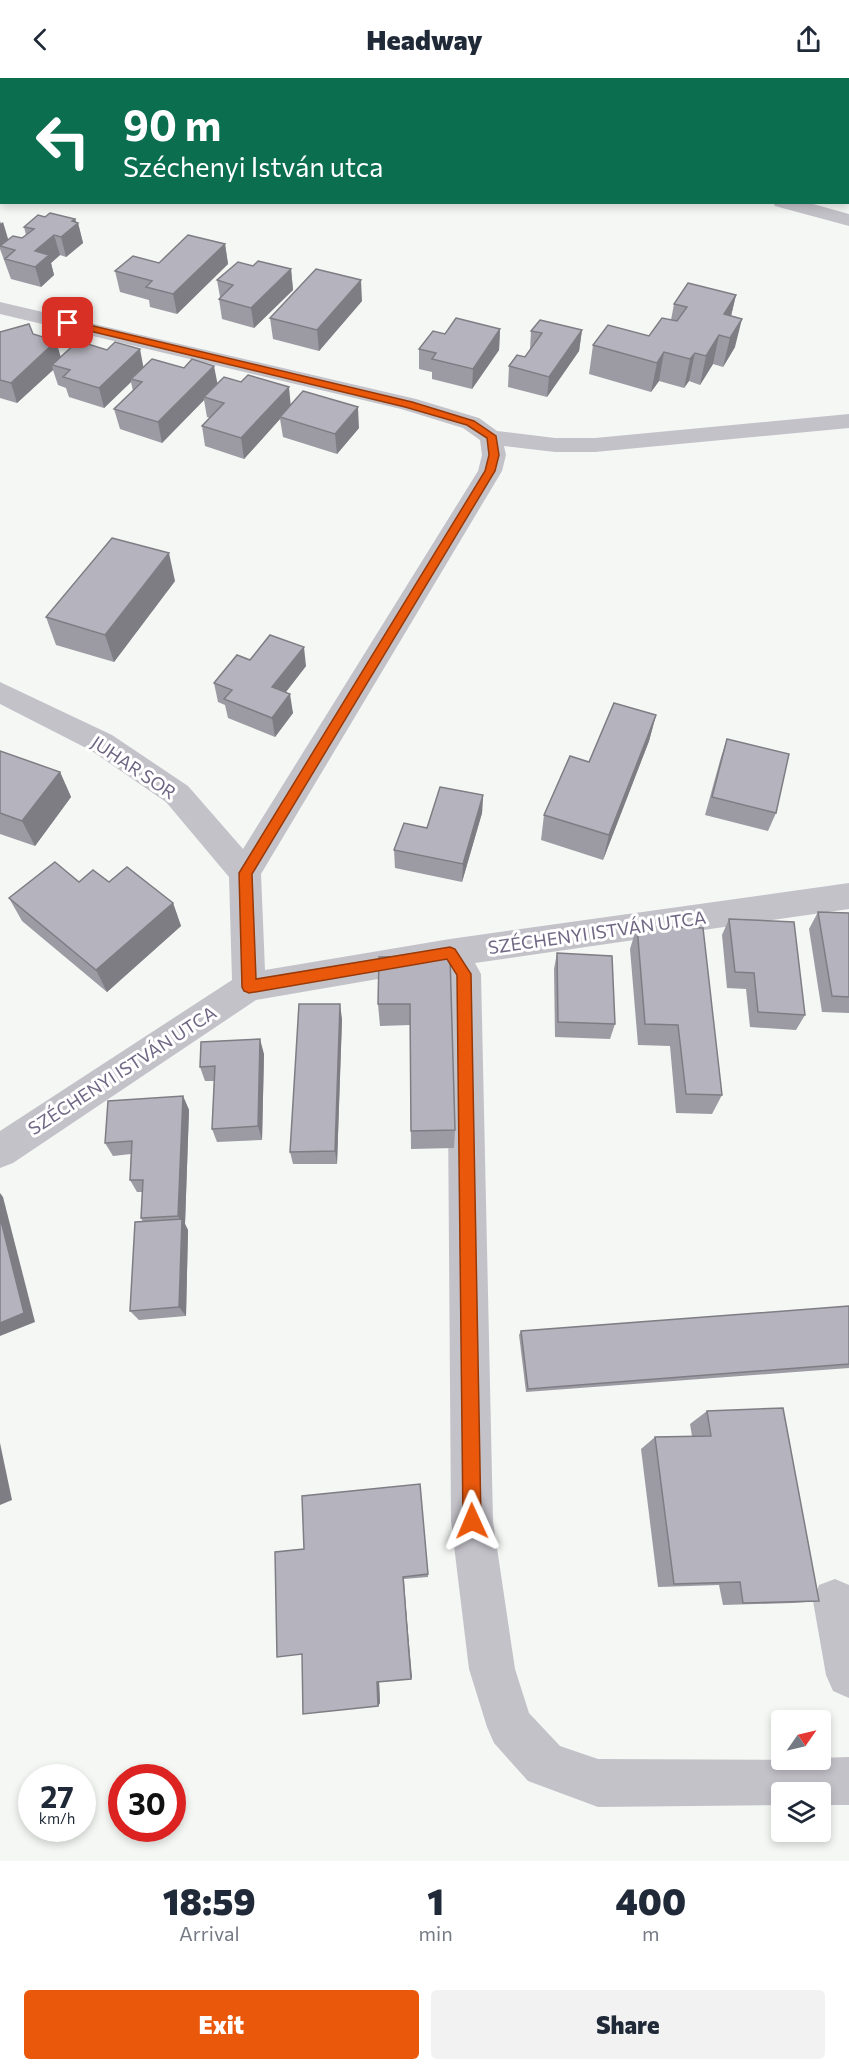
<!DOCTYPE html>
<meta charset="utf-8">
<style>
:root{--surface:#fff;--page:#f2f2f3;--text:#1f2937;--muted:#747a83;--accent:#ea580c}
body{margin:0;font-family:Commissioner,sans-serif;background:var(--page);color:var(--text);height:100vh;display:flex;flex-direction:column;font-size:22px;white-space:nowrap}
*{box-sizing:border-box;margin:0}
p{font-size:20px;color:var(--muted)}
.icon{flex:none;width:33px;height:33px;fill:none;stroke:currentColor;stroke-width:2;stroke-linecap:round;stroke-linejoin:round}
.map{position:relative;height:1783px;overflow:hidden}
.side{display:flex;flex-direction:column;background:var(--surface);flex:1}
.side>*{flex:none}
.banner{position:absolute;left:0px;top:0px;width:849px;height:126px;box-shadow:0 3px 9px #0003;background:#0b6e4f;color:#fff;overflow:hidden}
.needle{width:39px;rotate:56deg}
.fabs{position:absolute;left:771px;top:1632px;display:grid;gap:12px}
.fabs a{display:grid;place-items:center;width:60px;height:60px;border-radius:6px;background:var(--surface);box-shadow:0 3px 9px #0003;font-size:30px}
.speed{position:absolute;left:18px;top:1686px;display:flex;gap:12px;font-size:30px;font-weight:700;text-align:center}
.speed>*{display:grid;place-content:center;width:78px;height:78px;border-radius:50%;background:var(--surface);box-shadow:0 3px 9px #0003;line-height:1}
.speed small{font-size:15px;font-weight:400}
.speed .limit{border:9px solid #d22;background:#fff;color:#111}
.pin{position:absolute;display:grid;place-items:center;width:51px;height:51px;color:#fff;margin:-26px;border-radius:12px;box-shadow:0 3px 9px #0006}
.me{position:absolute;width:66px;margin:-33px;rotate:359deg;stroke-linejoin:round;filter:drop-shadow(0 0 4px #0008)}
.turn{display:flex;align-items:center;gap:21px;height:126px;padding:0 24px;font-size:27px}
.turn .icon{width:78px;height:78px;stroke-width:2.5}
.turn b{display:block;font-size:42px;line-height:51px}
.eta{display:flex;justify-content:space-evenly;align-items:center;height:102px;text-align:center}
.eta b{font-size:36px;font-weight:800;line-height:42px}
.cta{display:flex;gap:12px;margin-top:auto;padding:12px 24px}
.cta a{flex:1;height:69px;border-radius:6px;background:var(--accent);color:#fff;font-size:24px;font-weight:800;line-height:69px;text-align:center}
.cta a+a{background:var(--page);color:var(--text)}
header{display:flex;justify-content:space-between;align-items:center;height:78px;padding:0 24px;background:var(--surface);font-size:27px;font-weight:800}
.map>svg:first-child{display:block}
.lines{fill:none;stroke-linecap:round;stroke-linejoin:round}
.street{fill:#c4c2c9;fill-rule:evenodd}
.wall{fill:#9c9aa3}
.shaded-wall{fill:#7f7d84}
.building{fill:#b5b3bd;stroke:#7f7d84;stroke-width:1.5}
.route{fill:#ea580c;stroke:#983908;stroke-width:1.5}
.labels{text-anchor:middle;dominant-baseline:central;stroke-width:6;stroke-linejoin:round;paint-order:stroke}
.street-label{font-size:18px;fill:#706784;stroke:#fff}
</style>
<header><svg class="icon" aria-label="back" viewBox="0 0 24 24"><path d="M15 5l-7 7 7 7"/></svg>Headway<svg class="icon" aria-label="share" viewBox="0 0 24 24"><path d="M12 15V3M7 8l5-5 5 5M5 13v7h14v-7"/></svg></header>
<div class="map">
<svg width="849" height="1783" viewBox="0 0 849 1783">
<rect width="100%" height="100%" fill="#f4f7f4"/>
<g class="lines">
<g class="street">
<path d="M245,0H265L266,2H246Z"/>
<path d="M773,124H806L849,136V148L775,128Z"/>
<path d="M0,224L416,321L479,340L497,353L555,360H595L849,336V350L595,374H555L504,368L506,377L502,393L261,796L265,892L450,861L849,805V831L475,885L481,896L493,1443L515,1591L529,1635L560,1668L598,1681L820,1682V1680L849,1679V1727H820V1714H782V1727L598,1729L528,1703L494,1665L487,1649L469,1591L451,1443L447,899L442,890L256,922L13,1085L0,1090V1053L232,902L229,799L166,724L92,673L0,626V604L112,657L188,708L243,771L478,393L482,377L480,362L463,350L401,331L0,236Z"/>
<path d="M835,1501L849,1507V1620L833,1613L826,1597L813,1523L819,1507Z"/>
</g>
</g>
<g class="wall">
<path d="M352,0H377L375,2H354Z"/>
<path d="M403,0H461L459,2H410Z"/>
<path d="M848,44L849,45V100L848,99Z"/>
<path d="M45,139L75,141L76,144L78,145L83,165L66,179L60,177L51,185L54,197L41,209L11,201L0,171V143L8,162L22,160L26,157L24,149Z"/>
<path d="M225,166L228,186L177,236L150,229L149,222L120,214L115,193L159,185Z"/>
<path d="M253,188L291,191L293,212L254,250L222,241L219,221L220,219L217,202Z"/>
<path d="M736,217L731,238L735,269L723,289L713,286L700,307L689,303L684,310L659,303L651,314L589,296L593,267L649,258L671,242L674,226Z"/>
<path d="M362,223L319,273L273,261L270,240Z"/>
<path d="M500,251L499,272L472,311L432,301V294L419,291V271L445,256Z"/>
<path d="M582,252L579,273L547,319L508,309L509,288L525,279L530,272L531,253Z"/>
<path d="M0,253L33,256L61,279L144,289L217,305L291,327L359,350L337,376L283,359L280,341L244,381L205,368L202,348L210,340L207,339L204,322L162,365L120,351L114,331L133,313L131,304L104,330L69,319L66,310L58,307L53,292L17,325L0,320Z"/>
<path d="M175,503L114,584L56,567L46,539Z"/>
<path d="M250,582L306,588L286,614L293,635L275,659L228,640L225,627L218,624L214,605Z"/>
<path d="M656,637L649,663L603,782L541,762L544,737L589,684Z"/>
<path d="M727,661L776,735L768,753L705,737L721,679Z"/>
<path d="M0,673L60,694L71,719L35,768L0,756Z"/>
<path d="M483,717L482,735L462,804L395,790L394,772L427,750Z"/>
<path d="M79,804H109L173,825L181,848L107,914L22,843L9,820Z"/>
<path d="M818,834L849,835V935L822,934L809,851Z"/>
<path d="M729,841L805,937L796,952L750,949L746,911L727,910L722,857Z"/>
<path d="M637,848L722,1017L712,1036L676,1035L670,968L638,967L630,871Z"/>
<path d="M557,875L615,946L610,961L555,959L554,891Z"/>
<path d="M450,878L455,1052L454,1070L411,1071L410,947L380,948L378,926Z"/>
<path d="M342,941L337,1086H293L290,1074Z"/>
<path d="M264,976L262,1062L217,1064L212,1051L214,1003H205L200,989Z"/>
<path d="M183,1018L189,1032L185,1146L188,1152L186,1238L139,1242L130,1233L143,1144L141,1140L142,1114H137L130,1102L131,1076L113,1078L105,1065Z"/>
<path d="M849,1228V1290L526,1314L519,1257L521,1253Z"/>
<path d="M707,1333L819,1523L793,1525L723,1527L719,1507L658,1509L641,1371L655,1359L692,1358L690,1346Z"/>
<path d="M275,1474L428,1496V1499L404,1501L411,1601L379,1604L380,1625L378,1628L302,1576Z"/>
</g>
<g class="shaded-wall">
<path d="M441,0H461L459,2H439Z"/>
<path d="M75,141L77,146L78,145L83,165L66,179L61,159L72,143Z"/>
<path d="M3,144L9,164L0,168V146Z"/>
<path d="M54,157L60,177L51,185L54,197L41,209L35,189V173Z"/>
<path d="M225,166L228,186L177,236L173,216Z"/>
<path d="M291,191L293,212L254,250L251,230Z"/>
<path d="M361,202L362,223L319,273L317,252Z"/>
<path d="M736,217L729,246L719,257L713,286L700,307L706,278L724,236Z"/>
<path d="M742,241L735,269L723,289L730,260Z"/>
<path d="M500,251L499,272L472,311L473,291Z"/>
<path d="M582,252L579,273L547,319L549,299Z"/>
<path d="M56,263L62,283L52,287L53,292L17,325L11,305Z"/>
<path d="M140,271L144,292L131,301V304L104,330L99,310Z"/>
<path d="M664,274L659,303L651,314L657,285Z"/>
<path d="M695,275L689,303L684,310L690,281Z"/>
<path d="M214,288L218,308L204,319V322L162,365L158,344Z"/>
<path d="M289,309L291,330L280,339V341L244,381L241,360Z"/>
<path d="M358,329L359,350L337,376L335,356Z"/>
<path d="M169,475L175,503L114,584L105,557Z"/>
<path d="M304,569L306,588L275,628L272,609Z"/>
<path d="M290,616L293,635L275,659L272,640Z"/>
<path d="M656,637L649,663L603,782L609,757Z"/>
<path d="M60,694L71,719L35,768L22,743Z"/>
<path d="M483,717L482,735L462,804L463,786Z"/>
<path d="M173,825L181,848L107,914L96,892Z"/>
<path d="M340,926L342,941L337,1086L335,1073Z"/>
<path d="M260,961L264,976L262,1062L258,1048Z"/>
<path d="M183,1018L189,1032L185,1146L188,1152L186,1238L179,1229L182,1144L178,1138Z"/>
<path d="M0,1115L3,1119L35,1244L0,1258Z"/>
<path d="M0,1365L12,1422L0,1427Z"/>
<path d="M403,1499L412,1599L411,1601Z"/>
<path d="M379,1603L380,1625L378,1628L377,1604Z"/>
</g>
<g class="building">
<path d="M526,0H581L580,2H525Z"/>
<path d="M848,44L849,45V79L848,81Z"/>
<path d="M50,135L75,141L72,143L78,145L61,159L54,157L35,173L49,177L35,189L5,181L15,172L0,168L13,158L22,160L34,151L24,149L38,137L45,139Z"/>
<path d="M188,157L225,166L173,216L146,209L152,203L115,193L133,178L159,185Z"/>
<path d="M258,183L291,191L251,230L219,221L233,207L217,202L238,184L253,188Z"/>
<path d="M316,191L361,202L317,252L270,240Z"/>
<path d="M688,205L736,217L724,236L742,241L730,260L719,257L706,278L695,275L690,281L664,274L657,285L593,267L608,247L649,258L662,240L677,243L687,229L674,226Z"/>
<path d="M456,240L500,251L473,291L432,281L436,275L419,271L433,253L445,256Z"/>
<path d="M540,242L582,252L549,299L509,288L517,277L525,279L542,255L531,253Z"/>
<path d="M29,246L33,256L56,263L11,305L0,302V254Z"/>
<path d="M78,263L107,272L115,264L140,271L99,310L63,299L70,292L52,287Z"/>
<path d="M152,281L184,290L192,281L214,288L158,344L114,331L142,304L131,301Z"/>
<path d="M248,297L289,309L241,360L202,348L224,325L204,319L224,299L241,304Z"/>
<path d="M303,313L358,329L335,356L280,339Z"/>
<path d="M112,460L169,475L105,557L46,539Z"/>
<path d="M270,557L304,569L272,609L290,616L272,640L224,621L232,612L214,605L237,577L250,582Z"/>
<path d="M614,625L656,637L609,757L544,737L570,678L589,684Z"/>
<path d="M727,661L789,676L776,735L712,719Z"/>
<path d="M0,673L60,694L22,743L0,735Z"/>
<path d="M440,709L483,717L463,786L394,772L404,745L427,750Z"/>
<path d="M55,784L79,804L93,792L109,804L127,789L173,825L96,892L9,820Z"/>
<path d="M818,834L849,835V919L832,918Z"/>
<path d="M729,841L794,844L805,937L758,934L754,895L735,894Z"/>
<path d="M637,848L703,850L722,1017L686,1016L678,947L645,946Z"/>
<path d="M557,875L612,878L615,946L558,944Z"/>
<path d="M450,878L455,1052L411,1053L410,926H378L379,879Z"/>
<path d="M299,926H340L335,1073L290,1074Z"/>
<path d="M260,961L258,1048L212,1051L215,988L200,989L201,964Z"/>
<path d="M183,1018L178,1138L141,1140L143,1102H130L132,1063L105,1065L108,1023Z"/>
<path d="M0,1139L24,1235L0,1245Z"/>
<path d="M182,1141L179,1229L130,1233L135,1144Z"/>
<path d="M849,1228V1286L528,1311L521,1253Z"/>
<path d="M783,1330L819,1523L743,1525L740,1504L674,1506L655,1359L711,1358L707,1333Z"/>
<path d="M420,1406L428,1496L403,1499L411,1601L377,1604L378,1628L303,1636L302,1576L277,1579L275,1474L304,1471L302,1418Z"/>
</g>
<path class="route" d="M68,242L412,324L474,343L496,358L499,377L495,393L252,796L256,901L450,869L455,871L471,896L481,1443L478,1449L472,1452L466,1449L463,1443L457,897L447,881L249,915L244,913L242,909L239,795L485,393L489,377L487,360L467,347L405,329L65,247L64,245Z"/>
<g class="labels">
<g class="street-label">
<text transform="translate(134 689) rotate(34)">JUHAR SOR</text>
<text transform="translate(597 854) rotate(-8)">SZÉCHENYI ISTVÁN UTCA</text>
<text transform="translate(122 992) rotate(-33)">SZÉCHENYI ISTVÁN UTCA</text>
</g>
</g>
</svg>
<div class="fabs">
<a><svg class="needle" viewBox="-14 -14 28 28"><path d="M0-13l5 13h-10z" fill="#e53935"/><path d="M0 13l5-13h-10z" fill="#747a83"/></svg></a>
<a><svg class="icon" aria-label="layers" viewBox="0 0 24 24"><path d="M12 4l9 5-9 5-9-5zM3 14l9 5 9-5"/></svg></a>
</div>
<div class="speed"><div>27<small>km/h</small></div><div class="limit">30</div></div>
<div class="pin" style="left:68px;top:245px;background:#d93025"><svg class="icon" aria-label="arrive" viewBox="0 0 24 24"><path d="M6 21V4h12l-3 4 3 4H6"/></svg></div>
<svg class="me" style="left:472px;top:1443px" viewBox="-20 -20 40 40"><path d="M0-17L14 15 0 8-14 15z" fill="#ea580c" stroke="#fff" stroke-width="4"/></svg>
<div class="banner">
<div class="turn"><svg class="icon" aria-label="left" viewBox="0 0 24 24"><path d="M17 20v-9H6M10 6l-5 5 5 5"/></svg><div><b>90 m</b>Széchenyi István utca</div></div>
</div>
</div>
<section class="side">
<div class="eta">
<div><b>18:59</b><p>Arrival</p></div>
<div><b>1</b><p>min</p></div>
<div><b>400</b><p>m</p></div>
</div>
<div class="cta"><a>Exit</a><a>Share</a></div>
</section>
